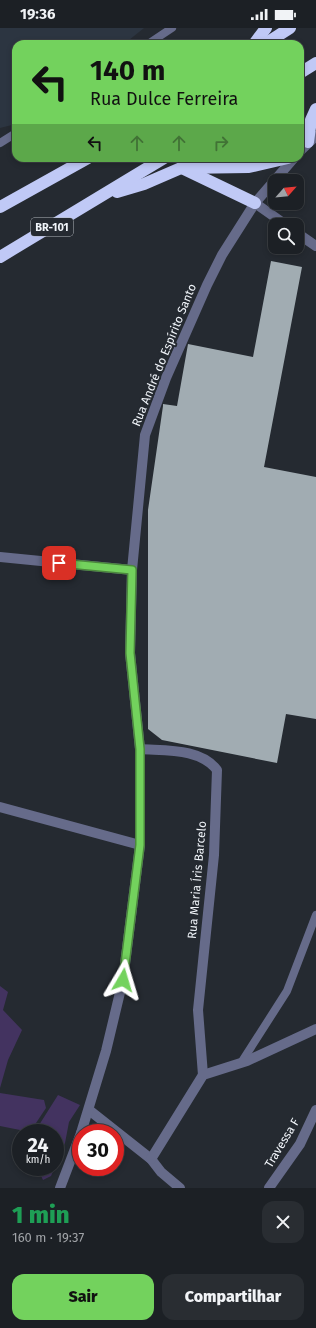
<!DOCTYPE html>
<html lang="pt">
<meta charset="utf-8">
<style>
:root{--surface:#1c2025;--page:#292d32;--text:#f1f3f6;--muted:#a0a3a7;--line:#3a3e42;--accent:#73d25d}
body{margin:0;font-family:"Fira Sans",sans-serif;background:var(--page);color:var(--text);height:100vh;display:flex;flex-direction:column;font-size:15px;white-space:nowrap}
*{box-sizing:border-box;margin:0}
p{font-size:13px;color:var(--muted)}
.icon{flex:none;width:22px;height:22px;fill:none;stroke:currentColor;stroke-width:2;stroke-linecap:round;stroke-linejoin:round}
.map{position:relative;height:1160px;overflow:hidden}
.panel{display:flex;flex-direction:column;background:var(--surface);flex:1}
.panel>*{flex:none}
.hud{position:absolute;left:12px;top:12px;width:292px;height:122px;border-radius:12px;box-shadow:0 2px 6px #0003,0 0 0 1px var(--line);background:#73d25d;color:#111;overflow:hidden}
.needle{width:26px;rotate:63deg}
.controls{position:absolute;left:268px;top:146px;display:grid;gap:8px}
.controls a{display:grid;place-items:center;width:36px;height:36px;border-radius:8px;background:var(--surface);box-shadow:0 2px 6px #0003,0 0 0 1px var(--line);font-size:20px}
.speed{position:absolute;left:12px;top:1096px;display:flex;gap:8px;font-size:20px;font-weight:700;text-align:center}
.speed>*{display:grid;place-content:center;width:52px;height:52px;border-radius:50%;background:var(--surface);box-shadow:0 2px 6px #0003,0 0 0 1px var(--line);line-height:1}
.speed small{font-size:10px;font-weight:400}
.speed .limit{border:6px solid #d22;background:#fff;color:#111}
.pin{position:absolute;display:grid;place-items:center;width:34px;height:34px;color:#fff;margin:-17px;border-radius:8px;box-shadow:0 2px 6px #0006}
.me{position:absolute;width:44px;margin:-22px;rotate:7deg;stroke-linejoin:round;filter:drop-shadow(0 0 3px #0008)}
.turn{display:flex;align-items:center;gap:14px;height:84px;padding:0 12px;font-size:18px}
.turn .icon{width:52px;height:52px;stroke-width:2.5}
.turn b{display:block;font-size:28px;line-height:34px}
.lanes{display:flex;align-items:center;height:38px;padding:0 12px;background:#0003;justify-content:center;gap:20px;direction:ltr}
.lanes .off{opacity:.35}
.round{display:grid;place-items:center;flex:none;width:42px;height:42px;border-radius:12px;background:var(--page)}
.summary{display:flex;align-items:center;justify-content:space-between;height:68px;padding:0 12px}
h1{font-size:24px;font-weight:800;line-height:30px;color:#1e9e55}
.cta{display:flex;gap:8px;margin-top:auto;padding:8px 12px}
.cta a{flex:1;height:46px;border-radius:12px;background:var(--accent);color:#111;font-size:16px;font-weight:800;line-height:46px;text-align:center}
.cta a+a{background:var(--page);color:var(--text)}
.status{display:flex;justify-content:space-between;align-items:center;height:28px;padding:0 20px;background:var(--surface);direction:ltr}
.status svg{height:11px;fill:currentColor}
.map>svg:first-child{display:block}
.built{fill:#2c3541}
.green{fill:#433360}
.building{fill:#a1acb2}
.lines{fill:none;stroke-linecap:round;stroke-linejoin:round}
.service{stroke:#666b8a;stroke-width:8}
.minor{stroke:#666b8a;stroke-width:10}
.motorway{stroke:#c0c9f6;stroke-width:12}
.route-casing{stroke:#4b883c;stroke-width:10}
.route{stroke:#73d25d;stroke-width:7}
.labels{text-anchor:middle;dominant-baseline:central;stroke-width:4;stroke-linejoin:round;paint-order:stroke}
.shield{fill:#252a31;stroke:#b4b8be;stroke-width:1}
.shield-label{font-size:11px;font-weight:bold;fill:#f1f5fa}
.street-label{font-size:12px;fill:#f1f5fa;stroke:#252a31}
</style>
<div class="status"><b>19:36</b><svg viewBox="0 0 49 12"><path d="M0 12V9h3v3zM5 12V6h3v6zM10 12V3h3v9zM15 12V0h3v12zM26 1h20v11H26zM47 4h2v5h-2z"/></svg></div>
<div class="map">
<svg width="316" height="1160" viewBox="0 0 316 1160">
<rect width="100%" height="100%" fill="#252a31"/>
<path class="built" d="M0,0H144L124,16H16V96L0,100Z"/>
<g class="green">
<path d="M0,958L8,964L3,982L22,1002L8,1032L0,1060Z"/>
<path d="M0,1065L44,1072L46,1080L30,1104L0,1098Z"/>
<path d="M58,1067L80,1077L69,1094L65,1115L55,1138V1105H34Z"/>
<path d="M37,1139H55L51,1148L43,1152Z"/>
</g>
<path class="building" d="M271,233L302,239L264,439L316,449V691L286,686L277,735L162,712L148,701V482L163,378V376L177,378L188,316L253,329Z"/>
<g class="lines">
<g class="service">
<path d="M148,16L172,0"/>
<path d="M0,115L16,105"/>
<path d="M241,1035L287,963L316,887"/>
</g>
<g class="minor">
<path d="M300,123L316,108"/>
<path d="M255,175L286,197"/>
<path d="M297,205L316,218"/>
<path d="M0,529L132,542"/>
<path d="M140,721C166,723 200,720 217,742L214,827L198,982L203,1047"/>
<path d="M0,779L140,817"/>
<path d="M89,1082L151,1131L161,1144L180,1160"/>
<path d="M81,1105L106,1023L123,952L140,817V721L130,625L132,542L145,407L166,350L207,257L222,227L255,175L294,130"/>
<path d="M151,1131L203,1047L247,1033L316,1001"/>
<path d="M60,1160L81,1105"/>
<path d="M269,1160L300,1116L316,1082"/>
</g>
<g class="motorway">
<path d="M254,16L266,0"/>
<path d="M265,16L290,0"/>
<path d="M300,45L316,35"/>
<path d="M308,114L311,92L316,81"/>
<path d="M182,140L255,175"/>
<path d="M117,164L144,156L181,140L249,139L288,130"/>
<path d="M0,179L88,130"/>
<path d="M0,229L164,130"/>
</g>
</g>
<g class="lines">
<g class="route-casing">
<path id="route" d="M59,535L132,542L130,625L140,721V817L123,952"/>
</g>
<use href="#route" class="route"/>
</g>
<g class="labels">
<rect class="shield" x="31" y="190" width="42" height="18" rx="3"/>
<g class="shield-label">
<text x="52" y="199">BR-101</text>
</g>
<g class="street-label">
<text transform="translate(164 327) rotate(-68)">Rua André do Espírito Santo</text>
<text transform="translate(197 852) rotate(-85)">Rua Maria Íris Barcelo</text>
<text transform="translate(282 1115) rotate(-59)">Travessa F</text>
</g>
</g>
</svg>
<div class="controls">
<a><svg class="needle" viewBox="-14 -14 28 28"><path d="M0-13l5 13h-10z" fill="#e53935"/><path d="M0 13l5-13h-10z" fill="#a0a3a7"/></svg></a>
<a><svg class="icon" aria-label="search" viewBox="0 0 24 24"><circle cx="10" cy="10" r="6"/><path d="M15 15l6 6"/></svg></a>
</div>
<div class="speed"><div>24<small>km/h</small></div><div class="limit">30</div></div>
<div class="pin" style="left:59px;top:535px;background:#d93025"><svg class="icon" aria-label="arrive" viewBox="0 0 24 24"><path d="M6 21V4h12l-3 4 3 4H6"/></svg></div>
<svg class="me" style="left:123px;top:952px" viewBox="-20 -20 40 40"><path d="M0-17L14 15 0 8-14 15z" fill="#73d25d" stroke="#fff" stroke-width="4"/></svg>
<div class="hud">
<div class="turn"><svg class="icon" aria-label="left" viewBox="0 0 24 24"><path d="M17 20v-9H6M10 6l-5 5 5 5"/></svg><div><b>140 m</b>Rua Dulce Ferreira</div></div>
<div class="lanes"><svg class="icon" aria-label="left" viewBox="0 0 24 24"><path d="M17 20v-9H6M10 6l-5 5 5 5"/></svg><svg class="icon off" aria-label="ahead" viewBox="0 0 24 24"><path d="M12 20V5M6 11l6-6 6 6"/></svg><svg class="icon off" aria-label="ahead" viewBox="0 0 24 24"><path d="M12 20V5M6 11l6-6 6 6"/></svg><svg class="icon off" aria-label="right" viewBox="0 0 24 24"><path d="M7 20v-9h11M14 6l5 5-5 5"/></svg></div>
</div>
</div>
<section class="panel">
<div class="summary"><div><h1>1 min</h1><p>160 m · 19:37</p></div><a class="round"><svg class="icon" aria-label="close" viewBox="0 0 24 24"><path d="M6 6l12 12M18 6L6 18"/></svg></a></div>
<div class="cta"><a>Sair</a><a>Compartilhar</a></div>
</section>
